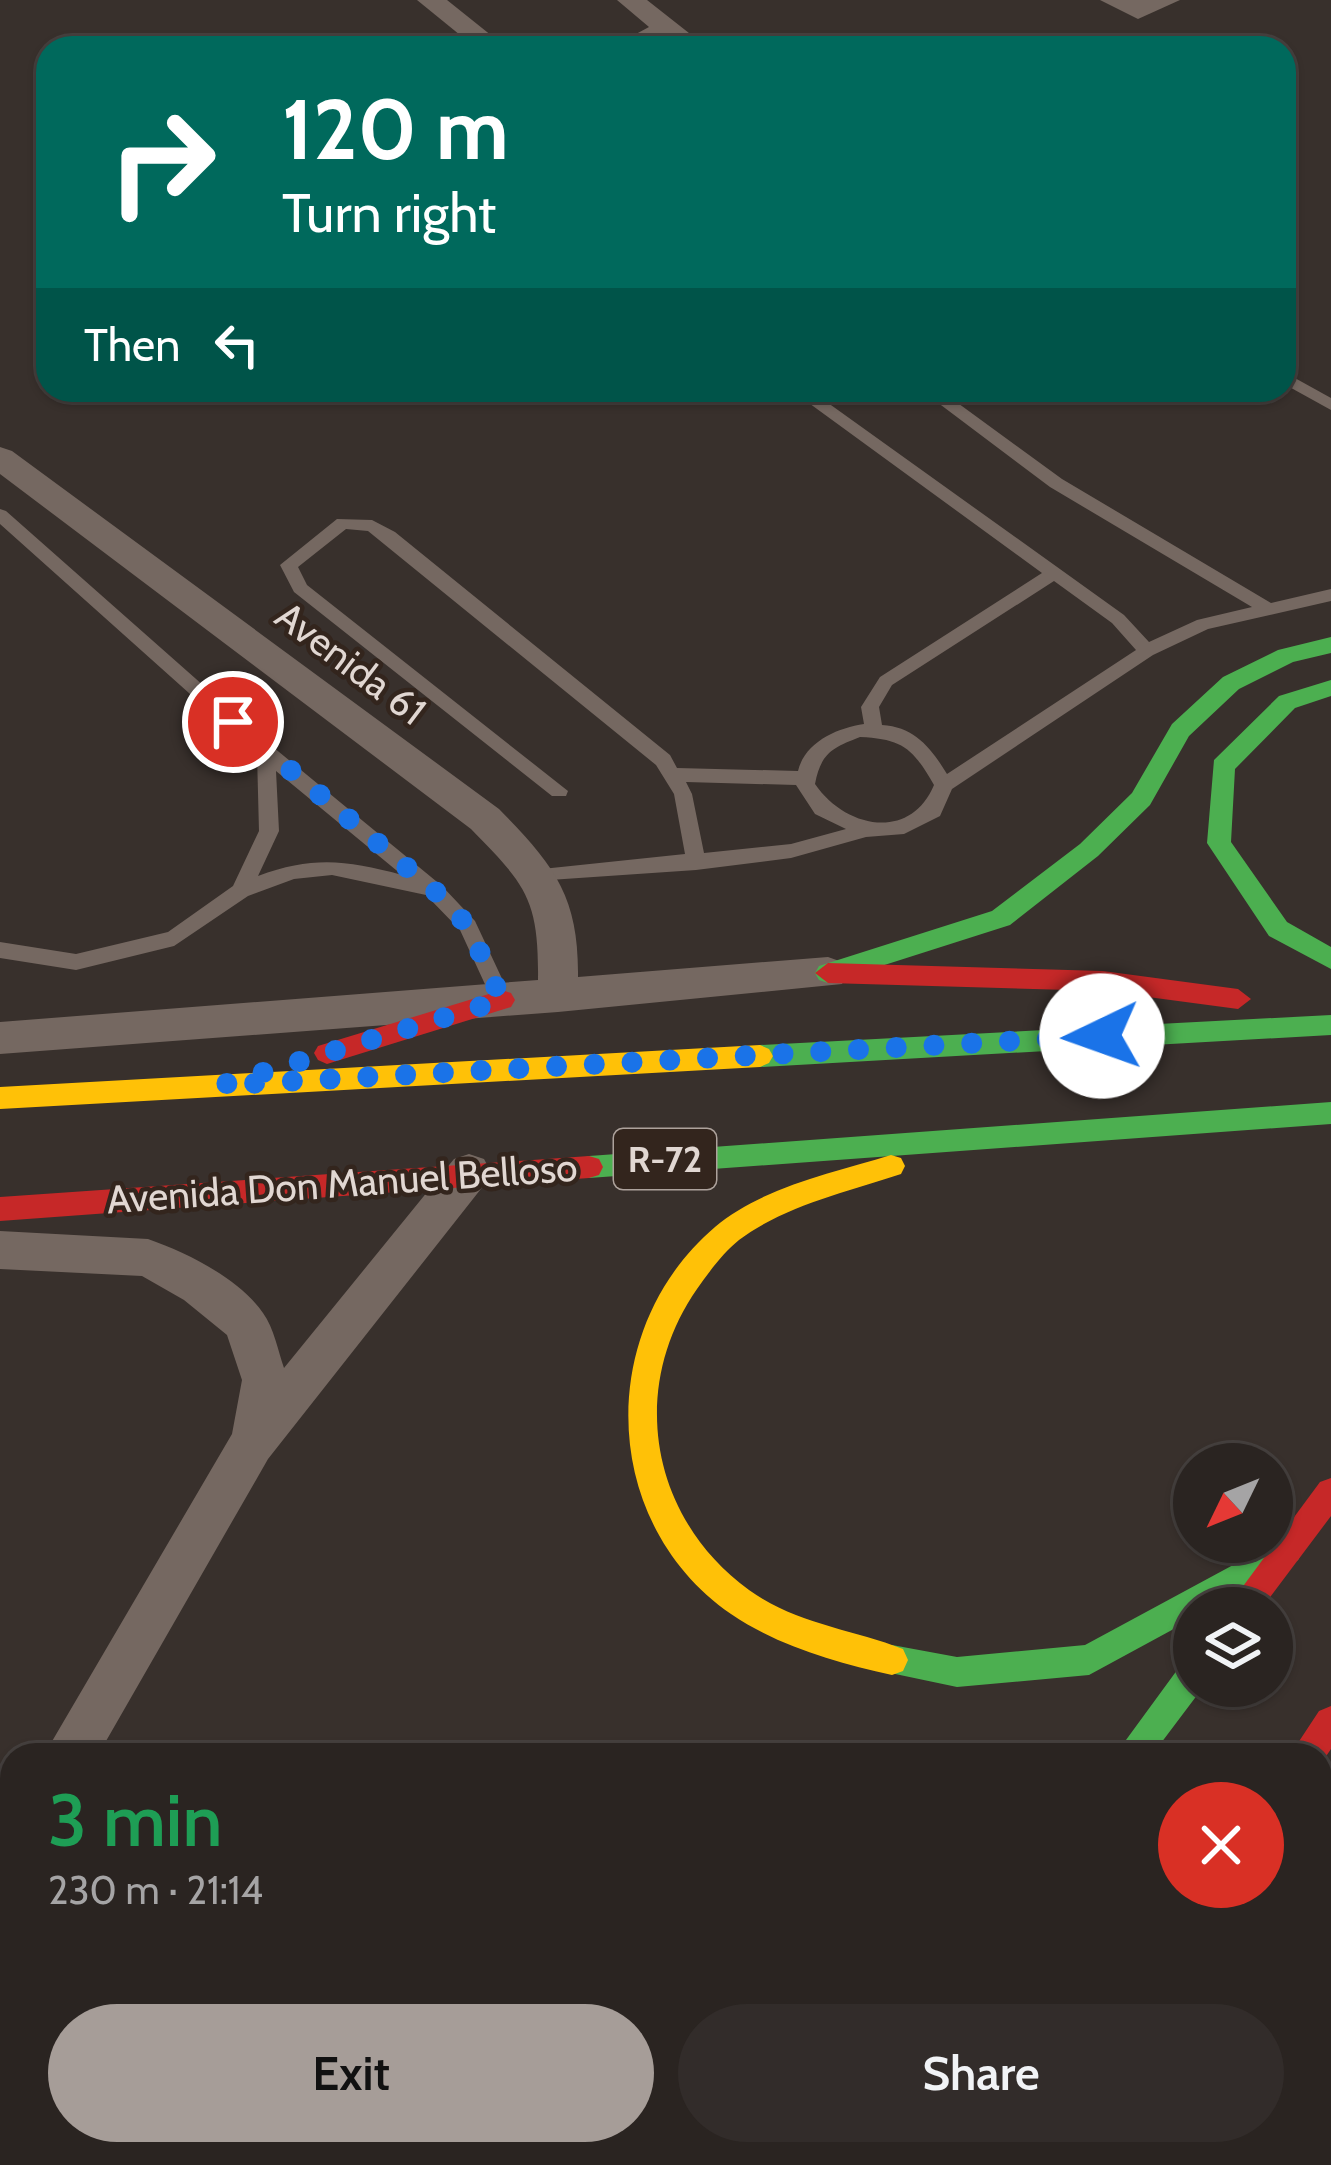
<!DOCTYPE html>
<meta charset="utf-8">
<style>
:root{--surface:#2a2421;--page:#322c2a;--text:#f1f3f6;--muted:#a5a4a5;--line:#46413f;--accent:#a69d98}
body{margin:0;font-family:Cabin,sans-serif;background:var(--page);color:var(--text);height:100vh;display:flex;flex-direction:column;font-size:45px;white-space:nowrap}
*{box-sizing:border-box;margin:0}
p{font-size:39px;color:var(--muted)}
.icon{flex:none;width:66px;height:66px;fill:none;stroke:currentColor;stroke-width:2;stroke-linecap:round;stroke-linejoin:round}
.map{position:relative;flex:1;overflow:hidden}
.drawer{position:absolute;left:0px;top:1743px;width:1332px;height:423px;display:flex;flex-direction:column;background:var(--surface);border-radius:36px 36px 0 0;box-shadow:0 3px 9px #0004,0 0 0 3px var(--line)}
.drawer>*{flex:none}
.hud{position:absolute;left:36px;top:36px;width:1260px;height:366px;border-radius:36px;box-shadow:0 3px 9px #0004,0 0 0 3px var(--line);background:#00695c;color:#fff;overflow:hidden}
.needle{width:78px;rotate:227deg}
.controls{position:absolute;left:1173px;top:1443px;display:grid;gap:24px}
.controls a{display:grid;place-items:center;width:120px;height:120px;border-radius:50%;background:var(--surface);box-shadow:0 3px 9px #0004,0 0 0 3px var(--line);font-size:60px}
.pin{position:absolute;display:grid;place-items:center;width:102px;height:102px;color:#fff;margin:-51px;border:6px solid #fff;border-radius:50%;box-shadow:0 3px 12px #0007}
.me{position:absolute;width:132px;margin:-66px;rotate:267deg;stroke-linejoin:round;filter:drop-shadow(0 0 9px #0008)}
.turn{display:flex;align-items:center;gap:42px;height:252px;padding:0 48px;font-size:54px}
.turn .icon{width:156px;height:156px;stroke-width:2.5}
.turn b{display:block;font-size:84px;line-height:102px}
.then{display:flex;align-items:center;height:114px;padding:0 48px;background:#0003;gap:24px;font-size:45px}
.round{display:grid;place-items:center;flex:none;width:126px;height:126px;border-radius:63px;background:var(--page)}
.overview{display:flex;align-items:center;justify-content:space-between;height:204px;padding:0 48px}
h1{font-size:72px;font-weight:600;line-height:90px;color:#1e9e55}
.action{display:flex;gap:24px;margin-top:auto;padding:24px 48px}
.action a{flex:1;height:138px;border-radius:72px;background:var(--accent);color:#111;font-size:48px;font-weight:600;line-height:138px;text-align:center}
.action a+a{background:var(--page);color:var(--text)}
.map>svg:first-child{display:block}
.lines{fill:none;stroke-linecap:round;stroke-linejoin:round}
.lane{fill:#756861;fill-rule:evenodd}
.street{fill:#756861;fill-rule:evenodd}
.fast{fill:#4caf50;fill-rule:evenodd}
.slow{fill:#ffc107;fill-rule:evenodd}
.jam{fill:#c62828;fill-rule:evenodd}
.route{stroke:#1a73e8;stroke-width:21;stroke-dasharray:0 37.8}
.labels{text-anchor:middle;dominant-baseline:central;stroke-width:9;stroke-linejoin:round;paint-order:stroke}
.shield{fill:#33251d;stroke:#ada29c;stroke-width:3}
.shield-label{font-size:36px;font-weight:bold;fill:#e1d7d2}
.street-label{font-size:39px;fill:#e1d7d2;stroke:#33251d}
</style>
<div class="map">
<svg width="1331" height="2165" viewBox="0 0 1331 2165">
<rect width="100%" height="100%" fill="#38302c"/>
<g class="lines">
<g class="lane">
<path d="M1284,372L1331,398V410L1284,384Z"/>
<path d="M791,390H810L1124,615L1149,642L1197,620L1252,607L1050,487L921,390H940L1062,479L1271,603L1331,589V601L1208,629L1153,655L952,789L940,816L904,834L866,837L791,858L696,870L535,881L532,876L542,869L685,854L674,794L656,765L368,531L346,529L298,567L307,585L568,791L566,796H552L294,592L280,565L337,519L372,520L395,532L670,755L677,768L798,771C805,742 837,728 864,724L861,707L880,677L1042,573ZM1054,581L1112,623L1136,650L947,774C931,748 915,727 882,725L879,707L892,685ZM860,737C904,739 913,749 934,785C910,842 845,828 815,784C821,753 832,748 860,737ZM686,782L796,785L815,814L846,829L791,844L704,853L692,794Z"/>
<path d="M0,509L6,511L273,747L442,886L475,921L512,1000L509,1006H495L460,930L426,895L332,875L294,879L248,896L174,946L76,970L0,958V942L76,954L168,932L233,886L259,831L257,754L0,524ZM276,771L402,875C346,860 313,856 258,876L279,831Z"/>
</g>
<g class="street">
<path d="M417,0H447L507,48H476Z"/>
<path d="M617,0H647L708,48H676L666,40L648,48H610L649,27Z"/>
<path d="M1100,0H1180L1138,19Z"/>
<path d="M0,447L12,451L499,809C554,865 579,896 578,977L828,957L842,962L848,973L842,984L558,1012L0,1054V1022L538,980C539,899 526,885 471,829L0,474Z"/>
<path d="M469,1154L484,1159L491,1172L484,1185L268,1459L98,1755H44L232,1434L242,1380L227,1335L184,1300L142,1276L0,1269V1231L148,1239C186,1252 240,1279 263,1313C274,1328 278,1351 284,1368L454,1159Z"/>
<path d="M12,1828V1896L0,1901V1833Z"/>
<path d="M1095,2154H1156L1161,2165H1099Z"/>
</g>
<g class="fast">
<path d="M1331,637V653L1293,662L1239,689L1189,736L1150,805L1098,856L1010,925L828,983L819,980L815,973L819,966L992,911L1080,844L1132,793L1172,724L1223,677L1278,650Z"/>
<path d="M1331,680V696L1295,708L1235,769L1231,842L1287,922L1331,947V969L1269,936L1207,843L1214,760L1279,696Z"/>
<path d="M1331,1015V1035L760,1067L751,1063L747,1056L751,1049L760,1045Z"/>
<path d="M1331,1102V1124L589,1178L579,1175L575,1167L579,1159L589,1156Z"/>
<path d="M1287,1536L1298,1540L1303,1550L1298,1560L1213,1608H1194V1618L1089,1675L957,1687L881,1671L876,1660L881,1649L892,1645L957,1657L1085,1645Z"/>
<path d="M1194,1658V1686H1204L1152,1755H1115L1183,1662Z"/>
<path d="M773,2154H816L812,2165H769Z"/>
</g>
<g class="slow">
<path d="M760,1045L769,1049L773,1056L769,1063L760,1067L0,1109V1087Z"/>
<path d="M891,1155L901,1158L905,1166L901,1174C847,1192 786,1205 739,1240C723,1253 709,1272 697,1289C628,1388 650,1518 749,1590C796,1624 851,1629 903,1649L908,1660L903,1671L892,1675C837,1663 778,1646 731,1614C599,1523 595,1329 715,1227C762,1187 833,1173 891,1155Z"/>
<path d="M994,2154H1035L1031,2165H990Z"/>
</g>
<g class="jam">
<path d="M828,963L1103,971L1238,989L1251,999L1238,1009L1103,991L828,983L815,973Z"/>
<path d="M502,990L511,993L515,1000L511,1007L327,1064L318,1060L314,1053L318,1046Z"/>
<path d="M589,1156L599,1159L603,1167L599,1175L589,1178L0,1221V1197Z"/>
<path d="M1331,1478V1516L1262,1608H1227L1320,1482Z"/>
<path d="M1331,1706V1749L1320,1765V1755H1290L1319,1711Z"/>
<path d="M1331,1857V1896L1320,1900V1862Z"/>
</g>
</g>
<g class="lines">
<path class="route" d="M233,722L435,891L468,926L502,1000L222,1085L1102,1036"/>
</g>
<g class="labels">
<rect class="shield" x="614" y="1129" width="102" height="60" rx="9"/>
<g class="shield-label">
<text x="665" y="1159">R-72</text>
</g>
<g class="street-label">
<text transform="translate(351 663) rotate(37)">Avenida 61</text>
<text transform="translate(342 1183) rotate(-4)">Avenida Don Manuel Belloso</text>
</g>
</g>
</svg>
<div class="controls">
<a><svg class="needle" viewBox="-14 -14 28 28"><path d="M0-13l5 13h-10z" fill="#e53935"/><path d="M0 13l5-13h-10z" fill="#a5a4a5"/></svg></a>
<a><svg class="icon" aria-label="layers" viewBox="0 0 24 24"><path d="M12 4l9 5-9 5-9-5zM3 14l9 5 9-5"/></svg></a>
</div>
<div class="pin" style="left:233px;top:722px;background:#d93025"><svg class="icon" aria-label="arrive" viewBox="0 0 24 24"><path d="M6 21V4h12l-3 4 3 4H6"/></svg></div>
<svg class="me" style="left:1102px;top:1036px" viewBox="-20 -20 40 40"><circle r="19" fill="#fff"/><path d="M0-13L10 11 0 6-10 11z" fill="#1a73e8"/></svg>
<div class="hud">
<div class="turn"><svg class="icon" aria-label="right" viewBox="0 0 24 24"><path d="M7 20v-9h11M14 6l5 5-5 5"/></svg><div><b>120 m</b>Turn right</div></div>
<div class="then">Then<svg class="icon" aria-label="left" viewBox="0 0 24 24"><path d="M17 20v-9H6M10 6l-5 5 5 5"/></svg></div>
</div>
<section class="drawer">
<div class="overview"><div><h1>3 min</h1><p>230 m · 21:14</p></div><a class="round" style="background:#d93025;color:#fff"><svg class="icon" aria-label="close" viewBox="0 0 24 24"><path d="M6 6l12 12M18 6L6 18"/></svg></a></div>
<div class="action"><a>Exit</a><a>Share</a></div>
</section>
</div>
